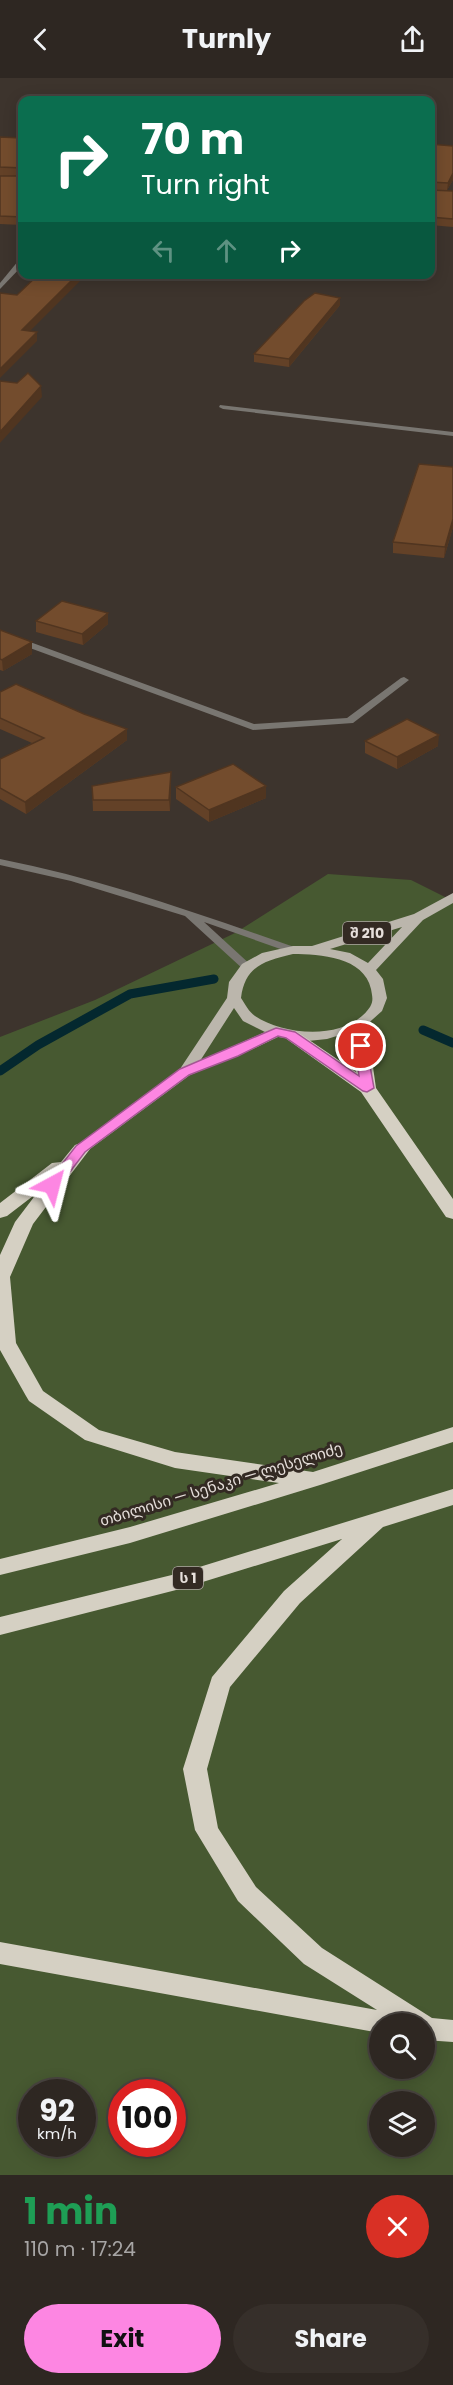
<!DOCTYPE html>
<meta charset="utf-8">
<style>
:root{--surface:#2e2722;--page:#362f2a;--text:#f1f3f6;--muted:#a7a5a5;--line:#494440;--accent:#fd86e2}
body{margin:0;font-family:Poppins,"Noto Sans Georgian",sans-serif;background:var(--page);color:var(--text);height:100vh;display:flex;flex-direction:column;font-size:22px;white-space:nowrap}
*{box-sizing:border-box;margin:0}
p{font-size:20px;color:var(--muted)}
.icon{flex:none;width:33px;height:33px;fill:none;stroke:currentColor;stroke-width:2;stroke-linecap:round;stroke-linejoin:round}
.map{position:relative;height:2097px;overflow:hidden}
.drawer{display:flex;flex-direction:column;background:var(--surface);flex:1}
.drawer>*{flex:none}
.hud{position:absolute;left:18px;top:18px;width:417px;height:183px;border-radius:12px;box-shadow:0 3px 15px #0003,0 0 0 2px var(--line);background:#0b6e4f;color:#fff;overflow:hidden}
.fabs{position:absolute;left:369px;top:1935px;display:grid;gap:12px}
.fabs a{display:grid;place-items:center;width:66px;height:66px;border-radius:50%;background:var(--surface);box-shadow:0 3px 15px #0003,0 0 0 2px var(--line);font-size:30px}
.speed{position:absolute;left:18px;top:2001px;display:flex;gap:12px;font-size:30px;font-weight:700;text-align:center}
.speed>*{display:grid;place-content:center;width:78px;height:78px;border-radius:50%;background:var(--surface);box-shadow:0 3px 15px #0003,0 0 0 2px var(--line);line-height:1}
.speed small{font-size:15px;font-weight:400}
.speed .limit{border:9px solid #d22;background:#fff;color:#111}
.pin{position:absolute;display:grid;place-items:center;width:51px;height:51px;color:#fff;margin:-26px;border:3px solid #fff;border-radius:50%;box-shadow:0 2px 6px #0007}
.me{position:absolute;width:66px;margin:-33px;rotate:38deg;stroke-linejoin:round;filter:drop-shadow(0 0 4px #0008)}
.turn{display:flex;align-items:center;gap:21px;height:126px;padding:0 24px;font-size:27px}
.turn .icon{width:78px;height:78px;stroke-width:2.5}
.turn b{display:block;font-size:42px;line-height:51px}
.lanes{display:flex;align-items:center;height:57px;padding:0 24px;background:#0003;justify-content:center;gap:30px;direction:ltr}
.lanes .off{opacity:.35}
.round{display:grid;place-items:center;flex:none;width:63px;height:63px;border-radius:32px;background:var(--page)}
.summary{display:flex;align-items:center;justify-content:space-between;height:102px;padding:0 24px}
h1{font-size:36px;font-weight:700;line-height:45px;color:#1e9e55}
.primary-button{display:flex;gap:12px;margin-top:auto;padding:12px 24px}
.primary-button a{flex:1;height:69px;border-radius:36px;background:var(--accent);color:#111;font-size:24px;font-weight:700;line-height:69px;text-align:center}
.primary-button a+a{background:var(--page);color:var(--text)}
header{display:flex;justify-content:space-between;align-items:center;height:78px;padding:0 24px;background:var(--surface);font-size:27px;font-weight:700}
.map>svg:first-child{display:block}
.green{fill:#475931;fill-rule:evenodd}
.lines{fill:none;stroke-linecap:round;stroke-linejoin:round}
.stream{stroke:#04282f;stroke-width:9}
.street{fill:#797671;fill-rule:evenodd}
.primary{fill:#bbb6ac;fill-rule:evenodd}
.highway{fill:#d5d0c3;fill-rule:evenodd}
.wall{fill:#634127}
.shaded-wall{fill:#503520}
.building{fill:#734c2d;stroke:#503520;stroke-width:1.5}
.route{fill:#fd86e2;stroke:#a45793;stroke-width:1.5}
.labels{text-anchor:middle;dominant-baseline:central;stroke-width:6;stroke-linejoin:round;paint-order:stroke}
.shield{fill:#332a23;stroke:#b0a9a4;stroke-width:1.5}
.shield-label{font-size:14px;font-weight:bold;fill:#e6dfdb}
.street-label{font-size:15px;fill:#e6dfdb;stroke:#332a23}
</style>
<header><svg class="icon" aria-label="back" viewBox="0 0 24 24"><path d="M15 5l-7 7 7 7"/></svg>Turnly<svg class="icon" aria-label="share" viewBox="0 0 24 24"><path d="M12 15V3M7 8l5-5 5 5M5 13v7h14v-7"/></svg></header>
<div class="map">
<svg width="453" height="2097" viewBox="0 0 453 2097">
<rect width="100%" height="100%" fill="#3d342d"/>
<path class="green" d="M328,796L411,802L453,823V2097H0V959L95,922L235,855ZM380,1946H424V1990H380ZM32,2014H82V2066H32ZM122,2014H172V2066H122ZM380,2024H424V2068H380Z"/>
<g class="lines">
<g class="stream">
<path d="M423,952L453,965"/>
<path d="M0,993L38,967L130,916L214,901"/>
</g>
<g class="street">
<path d="M19,182H22V188L0,211V205Z"/>
<path d="M220,327L453,354V358L223,331L219,329Z"/>
<path d="M0,553L254,646L347,640L401,600L404,599L409,602L353,645L253,652L0,559Z"/>
<path d="M0,781C102,801 199,836 297,870L299,872L297,874H289L204,844L253,889L251,891H243L185,838L71,803L0,787Z"/>
</g>
<path class="primary" d="M453,815V825L423,842L376,892L383,901L387,920L382,933L363,950L327,961L308,963L278,959L238,978L190,997L86,1074H76L73,1071L76,1068L180,991L227,920L229,904L242,886L262,875L293,868H312L414,836ZM402,849L368,885L350,875L330,871ZM293,876C320,876 364,879 371,911C372,917 374,923 370,929C347,963 285,958 255,938C249,934 245,926 241,920C245,888 264,883 293,876ZM234,930L243,943L265,954L200,983Z"/>
<g class="highway">
<path d="M358,942L364,943L367,947L376,1010L453,1121V1141L446,1139L361,1014L281,957L284,953H296L356,994L349,947L352,943Z"/>
<path d="M81,1065L87,1067L90,1071L33,1146L10,1199L16,1265L43,1313L99,1352L175,1374L313,1394L453,1349V1364L320,1407L130,1465L0,1497V1481L130,1449L279,1405L175,1390L85,1362L29,1323L26,1318L0,1272V1177L15,1144L37,1115L7,1138L0,1140V1125L52,1085L61,1084L75,1067Z"/>
<path d="M453,1411V1427L383,1449L300,1525L230,1609L207,1691L218,1750L256,1809L322,1870L432,1940L453,1942V1964L424,1962V1946H380V1955L0,1886V1864L377,1932L304,1886L238,1823L195,1752L183,1691L212,1599L284,1513L342,1461L180,1511L0,1557V1539L180,1495Z"/>
</g>
</g>
<g class="wall">
<path d="M0,59L22,60V147L0,146Z"/>
<path d="M430,66L453,68V102L447,112H431L453,113V149L430,147Z"/>
<path d="M340,227L289,289L254,284V276Z"/>
<path d="M453,389V449L444,480L393,475V464Z"/>
<path d="M108,535V546L83,567L36,554V543Z"/>
<path d="M0,552L32,564V576L3,593L0,592Z"/>
<path d="M0,614L84,636L127,651V662L26,736L0,721V681L32,665L0,651Z"/>
<path d="M365,663L438,668L397,691L365,675Z"/>
<path d="M171,694L170,733H93L92,708Z"/>
<path d="M176,709L266,720L209,744L176,721Z"/>
</g>
<g class="shaded-wall">
<path d="M453,95V102L447,112L448,105Z"/>
<path d="M78,196H86V197L22,261V252Z"/>
<path d="M340,220V227L289,289V281Z"/>
<path d="M37,254V263L0,300V291Z"/>
<path d="M41,308L42,319L0,365V354Z"/>
<path d="M453,441V449L444,480L445,469Z"/>
<path d="M108,535V546L83,567L82,556Z"/>
<path d="M32,564V576L3,593L2,582Z"/>
<path d="M127,651V662L26,736L25,724Z"/>
<path d="M439,657L438,668L397,691V679Z"/>
<path d="M171,694V706L170,733L169,722Z"/>
<path d="M266,708V720L209,744V732Z"/>
</g>
<g class="building">
<path d="M0,59L22,60V95V90L0,89Z"/>
<path d="M430,66L453,68V95L448,105L430,104Z"/>
<path d="M0,98H22V139L0,138Z"/>
<path d="M430,112L453,113V141L430,139Z"/>
<path d="M39,196H78L22,252L37,254L0,291V215L17,217Z"/>
<path d="M315,215L340,220L289,281L254,276L304,223Z"/>
<path d="M28,295L41,308L0,354V303L17,305Z"/>
<path d="M419,386L453,389V441L445,469L393,464Z"/>
<path d="M62,523L108,535L82,556L36,543Z"/>
<path d="M0,552L32,564L2,582L0,581Z"/>
<path d="M16,606L84,636L127,651L25,724L0,710V681L44,660L0,640V614Z"/>
<path d="M407,641L439,657L397,679L365,663Z"/>
<path d="M233,686L266,708L209,732L176,709Z"/>
<path d="M171,694L169,722H93L92,708Z"/>
</g>
<path class="route" d="M276,950L295,954L359,998L355,968L357,965H366L374,1010L367,1014L363,1013L286,960L278,958L238,978L189,997L85,1074L57,1111H48L45,1107L48,1104L76,1068L180,991Z"/>
<g class="labels">
<g class="shield">
<rect x="343" y="844" width="48" height="22" rx="4.5"/>
<rect x="173" y="1489" width="30" height="22" rx="4.5"/>
</g>
<g class="shield-label">
<text x="367" y="855">შ 210</text>
<text x="188" y="1500">ს 1</text>
</g>
<g class="street-label">
<text transform="translate(221 1406) rotate(-17)">თბილისი — სენაკი — ლესელიძე</text>
</g>
</g>
</svg>
<div class="fabs">
<a><svg class="icon" aria-label="search" viewBox="0 0 24 24"><circle cx="10" cy="10" r="6"/><path d="M15 15l6 6"/></svg></a>
<a><svg class="icon" aria-label="layers" viewBox="0 0 24 24"><path d="M12 4l9 5-9 5-9-5zM3 14l9 5 9-5"/></svg></a>
</div>
<div class="speed"><div>92<small>km/h</small></div><div class="limit">100</div></div>
<div class="pin" style="left:361px;top:968px;background:#d93025"><svg class="icon" aria-label="arrive" viewBox="0 0 24 24"><path d="M6 21V4h12l-3 4 3 4H6"/></svg></div>
<svg class="me" style="left:52px;top:1107px" viewBox="-20 -20 40 40"><path d="M0-17L14 15 0 8-14 15z" fill="#fd86e2" stroke="#fff" stroke-width="4"/></svg>
<div class="hud">
<div class="turn"><svg class="icon" aria-label="right" viewBox="0 0 24 24"><path d="M7 20v-9h11M14 6l5 5-5 5"/></svg><div><b>70 m</b>Turn right</div></div>
<div class="lanes"><svg class="icon off" aria-label="left" viewBox="0 0 24 24"><path d="M17 20v-9H6M10 6l-5 5 5 5"/></svg><svg class="icon off" aria-label="ahead" viewBox="0 0 24 24"><path d="M12 20V5M6 11l6-6 6 6"/></svg><svg class="icon" aria-label="right" viewBox="0 0 24 24"><path d="M7 20v-9h11M14 6l5 5-5 5"/></svg></div>
</div>
</div>
<section class="drawer">
<div class="summary"><div><h1>1 min</h1><p>110 m · 17:24</p></div><a class="round" style="background:#d93025;color:#fff"><svg class="icon" aria-label="close" viewBox="0 0 24 24"><path d="M6 6l12 12M18 6L6 18"/></svg></a></div>
<div class="primary-button"><a>Exit</a><a>Share</a></div>
</section>
